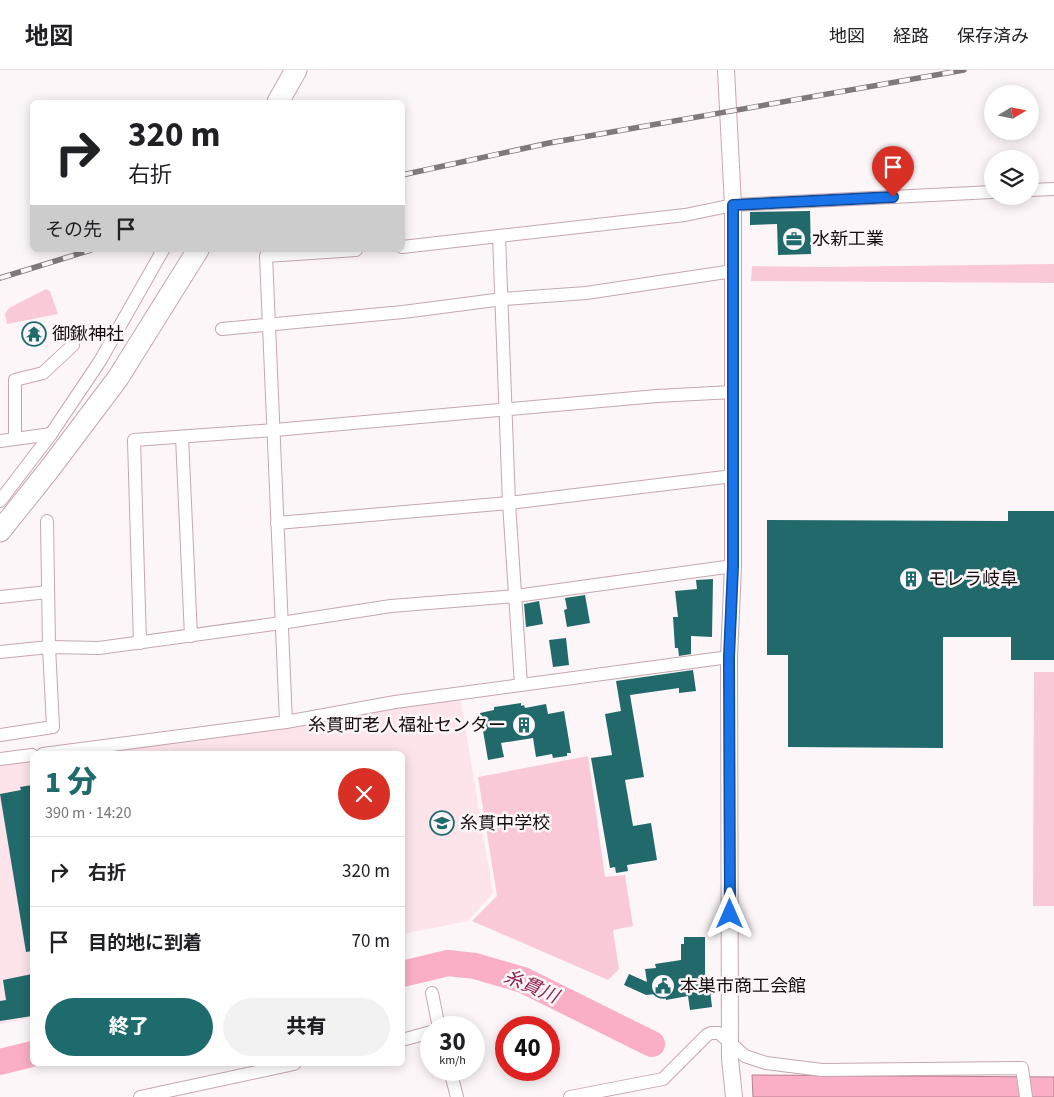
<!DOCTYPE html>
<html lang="ja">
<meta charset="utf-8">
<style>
:root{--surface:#fff;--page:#f2f2f2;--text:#202124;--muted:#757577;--line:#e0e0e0;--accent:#1e6b6d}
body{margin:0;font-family:"Source Sans 3","Noto Sans JP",sans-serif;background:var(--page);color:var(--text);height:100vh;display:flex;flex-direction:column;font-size:19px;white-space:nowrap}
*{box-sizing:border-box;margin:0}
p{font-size:16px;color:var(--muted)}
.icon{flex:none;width:28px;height:28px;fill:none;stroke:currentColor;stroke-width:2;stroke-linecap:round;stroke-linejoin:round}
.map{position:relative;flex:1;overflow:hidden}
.panel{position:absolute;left:30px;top:681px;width:375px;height:315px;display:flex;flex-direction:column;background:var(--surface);border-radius:8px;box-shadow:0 2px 12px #0003}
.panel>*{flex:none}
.hud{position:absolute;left:30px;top:30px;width:375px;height:152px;border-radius:8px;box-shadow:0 2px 12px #0003;background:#fff;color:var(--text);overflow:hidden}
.needle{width:32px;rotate:80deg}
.tools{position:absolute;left:984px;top:15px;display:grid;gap:10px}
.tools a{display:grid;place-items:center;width:55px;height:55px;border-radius:50%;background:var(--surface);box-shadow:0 2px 12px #0003;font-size:25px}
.speed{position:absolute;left:420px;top:946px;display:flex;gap:10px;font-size:25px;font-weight:700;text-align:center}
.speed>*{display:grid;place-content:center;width:65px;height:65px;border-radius:50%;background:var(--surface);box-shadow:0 2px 12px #0003;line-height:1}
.speed small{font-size:12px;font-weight:400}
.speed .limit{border:8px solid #d22;background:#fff;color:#111}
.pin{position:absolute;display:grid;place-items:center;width:42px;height:42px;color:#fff;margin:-51px -21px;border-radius:50% 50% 50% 0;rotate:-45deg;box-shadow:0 0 5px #0007}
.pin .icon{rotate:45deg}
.me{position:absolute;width:55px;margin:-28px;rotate:0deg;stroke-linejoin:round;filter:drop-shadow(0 0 4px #0008)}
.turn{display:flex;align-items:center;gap:18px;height:105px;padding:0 15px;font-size:22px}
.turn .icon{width:65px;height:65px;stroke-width:2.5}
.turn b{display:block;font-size:35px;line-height:42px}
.then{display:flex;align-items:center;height:48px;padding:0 15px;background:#0003;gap:10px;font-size:19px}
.round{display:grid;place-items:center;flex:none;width:52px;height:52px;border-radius:26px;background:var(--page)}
.headline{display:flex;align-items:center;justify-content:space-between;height:85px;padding:0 15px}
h1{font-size:30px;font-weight:800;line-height:38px;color:var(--accent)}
.cta{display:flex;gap:10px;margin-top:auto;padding:10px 15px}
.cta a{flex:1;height:58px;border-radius:30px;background:var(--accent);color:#fff;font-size:20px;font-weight:800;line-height:58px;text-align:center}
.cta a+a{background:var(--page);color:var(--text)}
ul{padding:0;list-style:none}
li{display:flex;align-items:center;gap:15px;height:70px;padding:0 15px;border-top:1px solid var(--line)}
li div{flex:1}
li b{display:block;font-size:19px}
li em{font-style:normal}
header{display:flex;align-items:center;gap:30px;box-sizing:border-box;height:70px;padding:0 25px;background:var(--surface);border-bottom:1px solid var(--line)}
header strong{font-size:24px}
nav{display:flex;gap:28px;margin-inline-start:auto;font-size:18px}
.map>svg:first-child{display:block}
.built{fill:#fce4ea}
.green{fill:#fac9d7}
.water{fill:#faafc6;stroke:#b67e8f}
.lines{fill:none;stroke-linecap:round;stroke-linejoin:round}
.river{stroke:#faafc6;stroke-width:26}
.building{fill:#21696b}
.minor-casing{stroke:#c5a7af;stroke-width:14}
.tertiary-casing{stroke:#c5a7af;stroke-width:18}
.trunk-casing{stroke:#c5a7af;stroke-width:23}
.minor{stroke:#fff;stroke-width:12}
.tertiary{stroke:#fff;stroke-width:16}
.trunk{stroke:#fff;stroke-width:21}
.rail-casing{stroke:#80787a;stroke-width:5.5}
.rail{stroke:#fcf6f8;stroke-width:4;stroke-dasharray:11;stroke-linecap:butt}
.route-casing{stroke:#114b97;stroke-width:12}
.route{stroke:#1a73e8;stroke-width:9}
.labels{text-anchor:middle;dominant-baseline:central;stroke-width:5;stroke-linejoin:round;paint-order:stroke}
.poi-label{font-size:18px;fill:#170d10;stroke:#fcf6f8;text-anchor:start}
.water-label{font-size:19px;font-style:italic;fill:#8e2551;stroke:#fcf6f8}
</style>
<header>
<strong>地図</strong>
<nav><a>地図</a><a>経路</a><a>保存済み</a></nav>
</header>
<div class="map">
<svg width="1054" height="1027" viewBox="0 0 1054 1027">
<rect width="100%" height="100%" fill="#fcf6f8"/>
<g class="built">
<path d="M460,626L493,823L468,851L403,864L402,684H63Z"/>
<path d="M32,688V948L0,954V692Z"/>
</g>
<g class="green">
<path d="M1054,194V213L751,211L752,196L824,197Z"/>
<path d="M46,219L50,221L58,244L7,254L5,244L9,238Z"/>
<path d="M1034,602H1054V836H1033Z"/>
<path d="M588,686L605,807L625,805L633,856L613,860L619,899L608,910L472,851L497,826L478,707Z"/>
</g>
<path class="water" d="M752,1005L1054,1007V1027H753Z"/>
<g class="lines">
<g class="river">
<path d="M402,904L448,893L475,896L523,910L652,974"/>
<path d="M0,992L32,984"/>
</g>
</g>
<g class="building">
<path d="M810,141L811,184L778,185L777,154L750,155V142Z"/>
<path d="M1008,441H1054V590H1011V567H943V678L788,677V585H767V450L1008,451Z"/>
<path d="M713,509L712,567L691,566V584L679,586L678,578H675L673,547H678L675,521L697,519L696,510Z"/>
<path d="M585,525L590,553L567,557L564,540L567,539L565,528Z"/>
<path d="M539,531L543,554L526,557L524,534Z"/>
<path d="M566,568L569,595L553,597L549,570Z"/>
<path d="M693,600L696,621L679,623V618L630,625L644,707L625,710L633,756L651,753L657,790L627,795L628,801L616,803L615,797L610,798L591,688L612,685L605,644L621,641L616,611Z"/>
<path d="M521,633V636L524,635L525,638L546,634L548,644L564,641L571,683H567V686L553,688L552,684L536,687L533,668L501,673L504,687L488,690L480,643L494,640V637Z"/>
<path d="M32,715V881L26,882L0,724L21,720L20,717Z"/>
<path d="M684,867H705V911H709L712,937L690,940L688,926L666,930L665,923L646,925L624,915L629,904L647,912L645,899L656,898L655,894L681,890V874H684Z"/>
<path d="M32,904V946L0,951V931L6,930L3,910Z"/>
</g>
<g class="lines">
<g class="minor-casing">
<g id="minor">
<path d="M1030,120L1054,119"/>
<path d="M499,166L685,145L733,135L992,122"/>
<path d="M402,177L499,166L509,433L521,615"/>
<path d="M222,259L403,242L503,229L586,223L733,201"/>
<path d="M182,367L191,566"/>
<path d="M15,369V310L43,303L73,275"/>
<path d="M0,371L51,364"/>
<path d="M0,431L51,364L100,291L163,180"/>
<path d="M277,453L509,433L733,406"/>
<path d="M0,527L48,522"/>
<path d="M140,573L134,370L275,360L657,326L733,322"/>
<path d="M0,582L49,577L99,578L281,553L391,536L516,526L733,496"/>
<path d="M286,652L266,186L356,180"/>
<path d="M0,665L53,657L49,577L47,451"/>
<path d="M43,684L286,652L395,632L729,587"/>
<path d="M0,689L32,685"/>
<path d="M432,923L439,958"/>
<path d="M402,970L431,962"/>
<path d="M450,1000L457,1027"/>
<path d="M140,1027L294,994"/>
<path d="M570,1027L663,1009L707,965L711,963H719L745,986L766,993L822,1000L1022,998L1026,1027"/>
</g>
</g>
<g class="tertiary-casing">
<path id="tertiary" d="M726,0L733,135V496L729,587L730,989L734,1027"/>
</g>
<g class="trunk-casing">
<g id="trunk">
<path d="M278,32L296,0"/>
<path d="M0,461L48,401L118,308L198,180"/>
</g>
</g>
<use href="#minor" class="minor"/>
<use href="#tertiary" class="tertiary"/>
<use href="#trunk" class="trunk"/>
<g class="rail-casing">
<g id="rail">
<path d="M402,105L549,73L964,0"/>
<path d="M0,208L91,180"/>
</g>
</g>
<use href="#rail" class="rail"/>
</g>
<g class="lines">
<g class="route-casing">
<path id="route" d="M730,844L729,587L733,496V135L893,127"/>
</g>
<use href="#route" class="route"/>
</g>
<defs>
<g id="office-ring" transform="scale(1.25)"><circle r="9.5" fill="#fcf6f8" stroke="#1e6b6d" stroke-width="1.5"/><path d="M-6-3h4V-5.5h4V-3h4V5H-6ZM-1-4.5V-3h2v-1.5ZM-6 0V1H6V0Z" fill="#1e6b6d"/></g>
<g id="temple-ring" transform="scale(1.25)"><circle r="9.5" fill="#fcf6f8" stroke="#1e6b6d" stroke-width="1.5"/><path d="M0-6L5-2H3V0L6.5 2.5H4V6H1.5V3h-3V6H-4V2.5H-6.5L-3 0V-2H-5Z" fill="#1e6b6d"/></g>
<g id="building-ring" transform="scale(1.25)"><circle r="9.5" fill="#fcf6f8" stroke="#1e6b6d" stroke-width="1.5"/><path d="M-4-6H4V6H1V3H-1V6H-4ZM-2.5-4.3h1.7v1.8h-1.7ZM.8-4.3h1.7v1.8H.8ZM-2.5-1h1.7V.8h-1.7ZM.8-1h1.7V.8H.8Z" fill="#1e6b6d"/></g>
<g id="school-ring" transform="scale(1.25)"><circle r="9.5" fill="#fcf6f8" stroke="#1e6b6d" stroke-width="1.5"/><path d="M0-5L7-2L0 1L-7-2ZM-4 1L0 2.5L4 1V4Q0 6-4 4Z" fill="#1e6b6d"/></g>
<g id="civic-ring" transform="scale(1.25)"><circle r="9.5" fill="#fcf6f8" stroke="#1e6b6d" stroke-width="1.5"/><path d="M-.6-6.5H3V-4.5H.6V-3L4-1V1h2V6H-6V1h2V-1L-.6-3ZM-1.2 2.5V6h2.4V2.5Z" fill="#1e6b6d"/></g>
</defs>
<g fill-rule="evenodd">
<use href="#office-ring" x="794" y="169"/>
<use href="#temple-ring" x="34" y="264"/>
<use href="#building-ring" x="911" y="509"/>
<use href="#building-ring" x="524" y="655"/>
<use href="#school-ring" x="442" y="753"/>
<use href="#civic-ring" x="663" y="916"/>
</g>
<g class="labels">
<g class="poi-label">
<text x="812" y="169">水新工業</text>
<text x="52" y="264">御鍬神社</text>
<text x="928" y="509">モレラ岐阜</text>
<text x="506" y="655" text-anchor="end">糸貫町老人福祉センター</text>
<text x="460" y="753">糸貫中学校</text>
<text x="680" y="916">本巣市商工会館</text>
</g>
<g class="water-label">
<text transform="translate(531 917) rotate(23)">糸貫川</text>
</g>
</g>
</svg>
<div class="tools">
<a><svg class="needle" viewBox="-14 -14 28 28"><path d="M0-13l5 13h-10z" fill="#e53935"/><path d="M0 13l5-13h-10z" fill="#757577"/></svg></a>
<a><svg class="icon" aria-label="layers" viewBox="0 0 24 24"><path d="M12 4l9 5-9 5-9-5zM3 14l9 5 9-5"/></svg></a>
</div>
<div class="speed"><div>30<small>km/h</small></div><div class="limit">40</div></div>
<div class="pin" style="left:893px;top:127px;background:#d93025"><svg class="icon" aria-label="arrive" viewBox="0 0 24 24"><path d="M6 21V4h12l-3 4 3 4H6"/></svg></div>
<svg class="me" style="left:730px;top:844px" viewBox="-20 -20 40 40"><path d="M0-17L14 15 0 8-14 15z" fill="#1a73e8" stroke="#fff" stroke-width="4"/></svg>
<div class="hud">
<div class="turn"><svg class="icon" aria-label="right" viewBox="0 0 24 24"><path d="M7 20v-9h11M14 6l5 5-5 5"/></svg><div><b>320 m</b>右折</div></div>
<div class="then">その先<svg class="icon" aria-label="arrive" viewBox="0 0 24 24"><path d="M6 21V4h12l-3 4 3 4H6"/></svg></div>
</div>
<section class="panel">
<div class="headline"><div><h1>1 分</h1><p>390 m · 14:20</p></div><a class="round" style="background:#d93025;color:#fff"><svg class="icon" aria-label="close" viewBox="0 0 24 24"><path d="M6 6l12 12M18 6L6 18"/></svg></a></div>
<ul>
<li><svg class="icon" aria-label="right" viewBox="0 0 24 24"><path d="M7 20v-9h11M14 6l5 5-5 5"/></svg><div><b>右折</b></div><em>320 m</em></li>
<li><svg class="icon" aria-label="arrive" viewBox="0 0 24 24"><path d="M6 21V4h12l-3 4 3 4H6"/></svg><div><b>目的地に到着</b></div><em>70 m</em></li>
</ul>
<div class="cta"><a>終了</a><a>共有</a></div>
</section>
</div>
